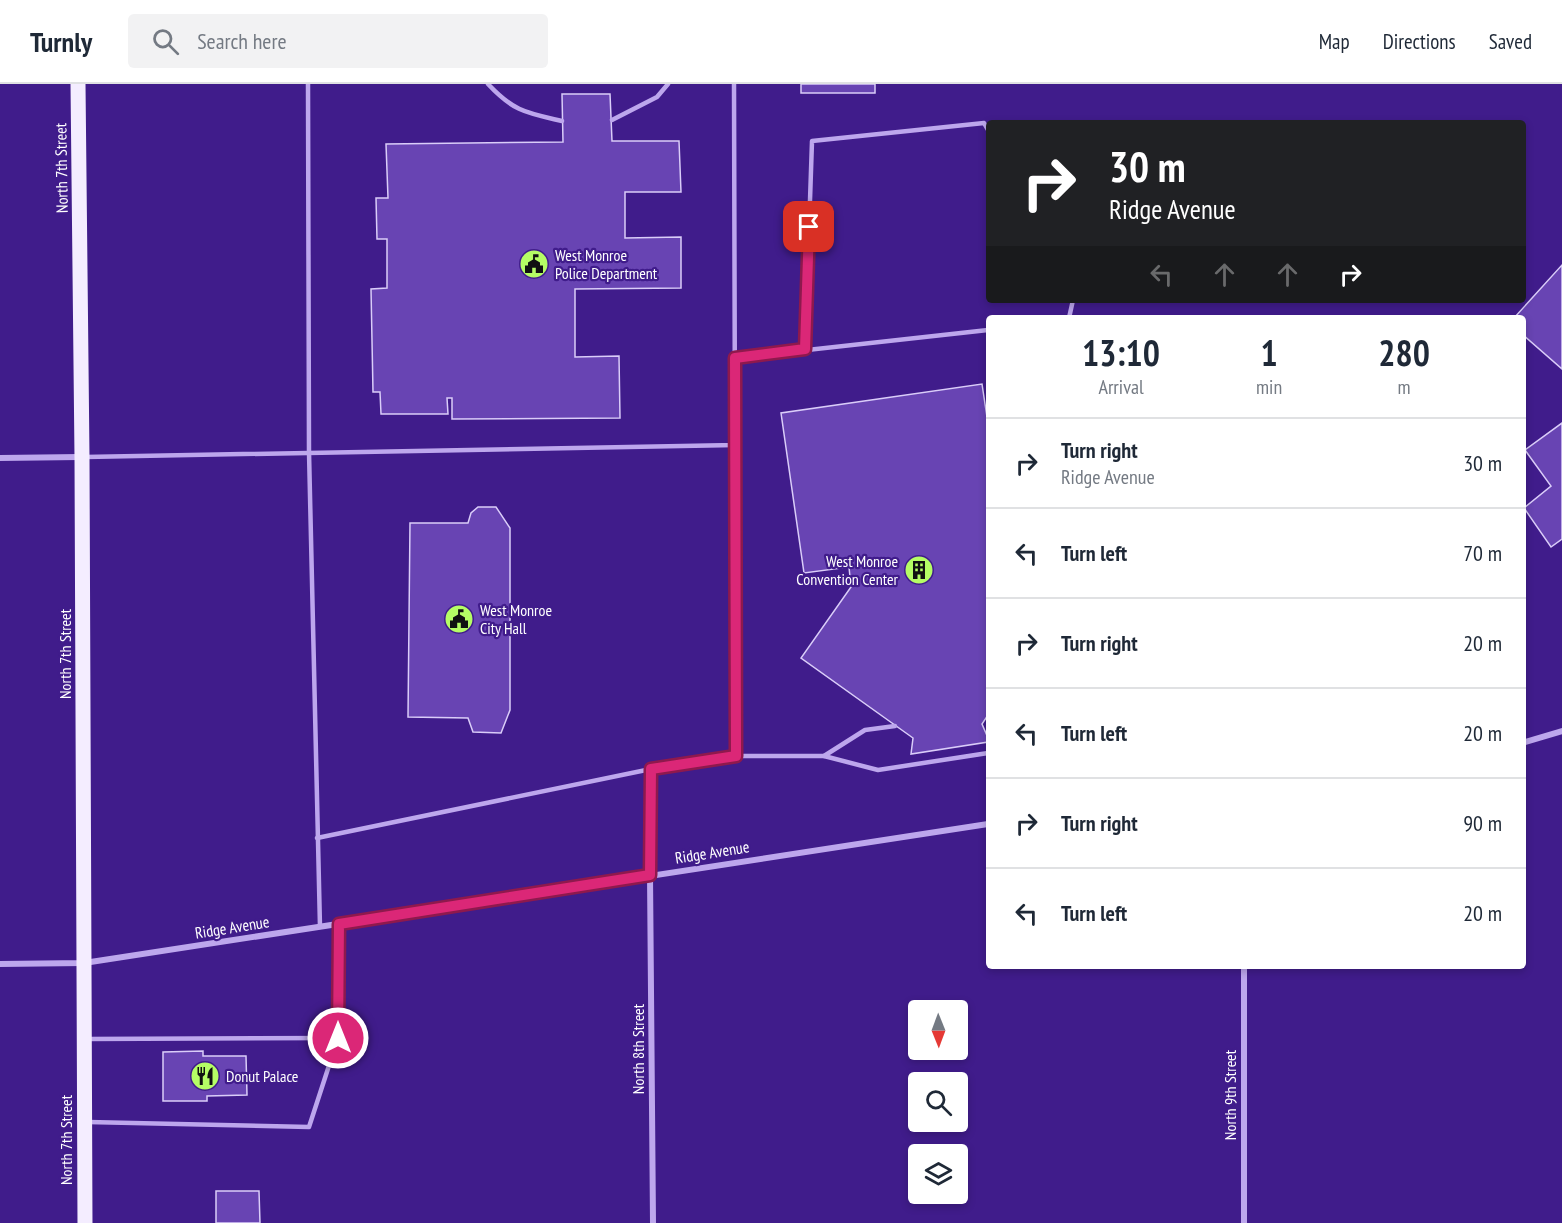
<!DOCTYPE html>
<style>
:root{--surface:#fff;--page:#f2f2f3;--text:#1f2937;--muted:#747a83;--line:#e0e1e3}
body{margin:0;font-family:"PT Sans Narrow",sans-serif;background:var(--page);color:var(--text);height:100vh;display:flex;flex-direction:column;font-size:22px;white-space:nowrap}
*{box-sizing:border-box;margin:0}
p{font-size:20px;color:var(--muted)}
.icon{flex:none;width:33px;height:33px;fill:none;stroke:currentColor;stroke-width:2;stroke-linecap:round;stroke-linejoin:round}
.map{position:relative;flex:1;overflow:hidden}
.panel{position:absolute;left:986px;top:231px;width:540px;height:654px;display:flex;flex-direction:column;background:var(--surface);border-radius:6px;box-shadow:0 3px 9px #0003}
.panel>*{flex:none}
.banner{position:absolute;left:986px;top:36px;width:540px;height:183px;border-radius:6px;box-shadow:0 3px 9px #0003;background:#202124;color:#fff;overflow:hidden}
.needle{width:39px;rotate:179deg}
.controls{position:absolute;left:908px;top:916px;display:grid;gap:12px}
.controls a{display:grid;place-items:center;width:60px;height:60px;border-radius:6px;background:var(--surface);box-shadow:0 3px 9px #0003;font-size:30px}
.pin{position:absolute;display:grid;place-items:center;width:51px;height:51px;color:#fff;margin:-26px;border-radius:12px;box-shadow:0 3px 9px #0006}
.me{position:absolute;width:66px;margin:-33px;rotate:0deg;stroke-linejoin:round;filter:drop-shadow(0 0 4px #0008)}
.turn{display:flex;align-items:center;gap:21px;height:126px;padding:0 24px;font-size:27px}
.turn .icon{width:78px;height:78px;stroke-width:2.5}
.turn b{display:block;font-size:42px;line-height:51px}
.lanes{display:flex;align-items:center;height:57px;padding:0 24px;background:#0003;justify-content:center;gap:30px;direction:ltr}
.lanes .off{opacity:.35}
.eta{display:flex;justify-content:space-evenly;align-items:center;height:102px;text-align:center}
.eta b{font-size:36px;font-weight:700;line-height:42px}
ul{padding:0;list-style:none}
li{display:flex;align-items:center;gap:18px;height:90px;padding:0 24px;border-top:2px solid var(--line)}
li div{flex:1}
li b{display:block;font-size:22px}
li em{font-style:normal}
header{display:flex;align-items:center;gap:36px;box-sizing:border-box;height:84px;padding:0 30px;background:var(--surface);border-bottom:2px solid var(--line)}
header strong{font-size:28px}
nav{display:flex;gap:33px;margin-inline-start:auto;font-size:21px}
.search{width:420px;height:54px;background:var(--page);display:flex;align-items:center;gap:15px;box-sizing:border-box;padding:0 21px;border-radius:6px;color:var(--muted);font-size:22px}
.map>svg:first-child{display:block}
.building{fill:#6844b3;stroke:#dacdf9;stroke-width:1.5}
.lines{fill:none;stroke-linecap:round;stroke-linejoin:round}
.service{stroke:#bda7ed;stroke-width:4.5}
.minor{stroke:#bda7ed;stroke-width:6}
.primary{stroke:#f4edff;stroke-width:15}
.route-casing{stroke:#8e194d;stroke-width:15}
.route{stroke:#db2777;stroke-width:10}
.labels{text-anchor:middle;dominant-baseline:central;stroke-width:4.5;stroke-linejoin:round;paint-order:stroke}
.street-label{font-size:16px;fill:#fff;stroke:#401c8b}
.poi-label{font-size:16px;fill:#fff;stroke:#401c8b;text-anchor:start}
</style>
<header>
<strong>Turnly</strong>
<div class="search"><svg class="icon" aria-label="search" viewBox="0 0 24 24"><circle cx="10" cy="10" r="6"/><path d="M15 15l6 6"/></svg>Search here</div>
<nav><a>Map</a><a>Directions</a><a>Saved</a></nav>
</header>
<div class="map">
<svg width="1562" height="1139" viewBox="0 0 1562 1139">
<rect width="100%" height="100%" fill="#401c8b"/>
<g class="building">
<rect x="801" y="0" width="74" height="9"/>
<path d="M562,10H610L612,57H679L681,108H625V154L681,153V204L575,205V273L619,272L620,334L452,335V314H447L448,330H381L380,308H373L371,205L387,204V155H377L376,114H388L386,60L563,58Z"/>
<path d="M1562,181V285L1522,250V234H1514Z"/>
<path d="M982,300L987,333H988V631L982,640L988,654V658L911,670L913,654L801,574L851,503L849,483L804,489L781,329Z"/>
<path d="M1562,339V455L1551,463L1524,424L1551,402L1525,366Z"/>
<path d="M478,423H496L510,444V626L501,649L473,648L468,634L408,633L410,439H468L471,429Z"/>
<path d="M203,967V972H246L247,1011L207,1012V1017H163V968Z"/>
<path d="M216,1107H259L260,1139H216Z"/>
</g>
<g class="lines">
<g class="service">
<path d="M308,0L309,368L320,843"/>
<path d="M488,0C514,28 527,29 562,37"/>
<path d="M612,36L657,13L668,0"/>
<path d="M1069,234L1073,216"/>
<path d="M805,265L812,57L984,39L988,46"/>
<path d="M735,274L988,246"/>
<path d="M85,373L735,361L734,0"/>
<path d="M736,672H824L878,686L988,669"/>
<path d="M824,672L865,646L895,642"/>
<path d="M317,754L651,685L736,672L735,361"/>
<path d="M650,791L651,685"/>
<path d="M87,955L338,954"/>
<path d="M88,1038L309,1043L338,954L339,840"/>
</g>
<g class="minor">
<path d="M0,374L80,373"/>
<path d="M1522,659L1562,647"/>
<path d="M650,791L653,1139"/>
<path d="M0,880L84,879L988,740"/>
<path d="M1244,882V1139"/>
</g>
<path class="primary" d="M78,0L82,373L85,1139"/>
</g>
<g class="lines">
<g class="route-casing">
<path id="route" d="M338,954L339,840L650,791L651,685L736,672L735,274L805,265L809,143"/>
</g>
<use href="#route" class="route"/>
</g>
<defs>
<g id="civic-disc" transform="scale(1.5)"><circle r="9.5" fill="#b5fd65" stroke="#401c8b"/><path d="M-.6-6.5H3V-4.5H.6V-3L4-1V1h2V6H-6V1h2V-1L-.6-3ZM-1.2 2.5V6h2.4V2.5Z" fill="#111"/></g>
<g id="building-disc" transform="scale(1.5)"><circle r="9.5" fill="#b5fd65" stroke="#401c8b"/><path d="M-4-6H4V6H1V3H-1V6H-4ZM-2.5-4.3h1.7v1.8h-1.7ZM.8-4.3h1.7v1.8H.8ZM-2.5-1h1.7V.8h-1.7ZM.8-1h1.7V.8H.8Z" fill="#111"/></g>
<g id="restaurant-disc" transform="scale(1.5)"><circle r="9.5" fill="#b5fd65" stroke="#401c8b"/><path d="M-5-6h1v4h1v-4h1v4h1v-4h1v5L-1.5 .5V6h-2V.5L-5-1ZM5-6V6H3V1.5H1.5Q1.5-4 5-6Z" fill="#111"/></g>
</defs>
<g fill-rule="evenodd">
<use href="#civic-disc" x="534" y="180"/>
<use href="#building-disc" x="919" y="486"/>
<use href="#civic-disc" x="459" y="535"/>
<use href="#restaurant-disc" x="205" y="992"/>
</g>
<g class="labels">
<g class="street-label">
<text transform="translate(61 84) rotate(-91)">North 7th Street</text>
<text transform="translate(65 570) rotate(-90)">North 7th Street</text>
<text transform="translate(712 768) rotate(-9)">Ridge Avenue</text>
<text transform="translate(232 843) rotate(-9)">Ridge Avenue</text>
<text transform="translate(638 965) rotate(-90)">North 8th Street</text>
<text transform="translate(1230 1011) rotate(-90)">North 9th Street</text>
<text transform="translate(66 1056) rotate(-90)">North 7th Street</text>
</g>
<g class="poi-label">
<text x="555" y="171">West Monroe<tspan x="555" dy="18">Police Department</tspan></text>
<text x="898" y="477" text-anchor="end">West Monroe<tspan x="898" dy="18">Convention Center</tspan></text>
<text x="480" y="526">West Monroe<tspan x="480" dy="18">City Hall</tspan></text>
<text x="226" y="992">Donut Palace</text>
</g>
</g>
</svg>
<div class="controls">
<a><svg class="needle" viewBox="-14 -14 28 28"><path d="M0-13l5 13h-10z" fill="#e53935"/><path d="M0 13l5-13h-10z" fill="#747a83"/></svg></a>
<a><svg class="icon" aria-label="search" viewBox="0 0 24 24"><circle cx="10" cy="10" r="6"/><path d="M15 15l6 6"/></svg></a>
<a><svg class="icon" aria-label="layers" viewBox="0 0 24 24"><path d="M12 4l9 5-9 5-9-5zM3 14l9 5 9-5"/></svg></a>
</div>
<div class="pin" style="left:809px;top:143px;background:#d93025"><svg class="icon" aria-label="arrive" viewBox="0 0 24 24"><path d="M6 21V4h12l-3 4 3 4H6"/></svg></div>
<svg class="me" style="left:338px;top:954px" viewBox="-20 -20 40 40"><circle r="17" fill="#db2777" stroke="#fff" stroke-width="3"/><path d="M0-11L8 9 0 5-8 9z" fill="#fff"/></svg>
<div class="banner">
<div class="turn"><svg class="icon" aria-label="right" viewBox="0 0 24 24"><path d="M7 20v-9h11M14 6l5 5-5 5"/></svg><div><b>30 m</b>Ridge Avenue</div></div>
<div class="lanes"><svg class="icon off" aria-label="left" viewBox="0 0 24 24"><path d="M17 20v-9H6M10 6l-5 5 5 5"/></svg><svg class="icon off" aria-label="ahead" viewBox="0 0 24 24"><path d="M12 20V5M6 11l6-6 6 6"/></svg><svg class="icon off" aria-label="ahead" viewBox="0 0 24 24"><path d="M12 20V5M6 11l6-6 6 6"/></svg><svg class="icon" aria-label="right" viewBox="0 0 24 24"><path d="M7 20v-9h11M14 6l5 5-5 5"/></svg></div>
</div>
<section class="panel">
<div class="eta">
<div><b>13:10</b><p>Arrival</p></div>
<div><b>1</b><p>min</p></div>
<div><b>280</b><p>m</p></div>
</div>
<ul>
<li><svg class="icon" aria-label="right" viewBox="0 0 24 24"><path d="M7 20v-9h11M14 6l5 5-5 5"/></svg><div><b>Turn right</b><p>Ridge Avenue</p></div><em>30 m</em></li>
<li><svg class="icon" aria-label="left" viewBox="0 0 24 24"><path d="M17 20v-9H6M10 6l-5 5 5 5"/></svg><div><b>Turn left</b></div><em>70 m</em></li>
<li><svg class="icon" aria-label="right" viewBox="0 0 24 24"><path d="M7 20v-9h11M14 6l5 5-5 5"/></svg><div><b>Turn right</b></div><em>20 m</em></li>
<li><svg class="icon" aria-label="left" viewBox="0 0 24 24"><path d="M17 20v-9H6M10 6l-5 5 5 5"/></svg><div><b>Turn left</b></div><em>20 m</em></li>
<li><svg class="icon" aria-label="right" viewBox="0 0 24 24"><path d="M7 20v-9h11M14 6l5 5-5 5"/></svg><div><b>Turn right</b></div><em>90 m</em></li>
<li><svg class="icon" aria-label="left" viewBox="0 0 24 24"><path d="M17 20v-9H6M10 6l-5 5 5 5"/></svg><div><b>Turn left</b></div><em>20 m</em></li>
</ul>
</section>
</div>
